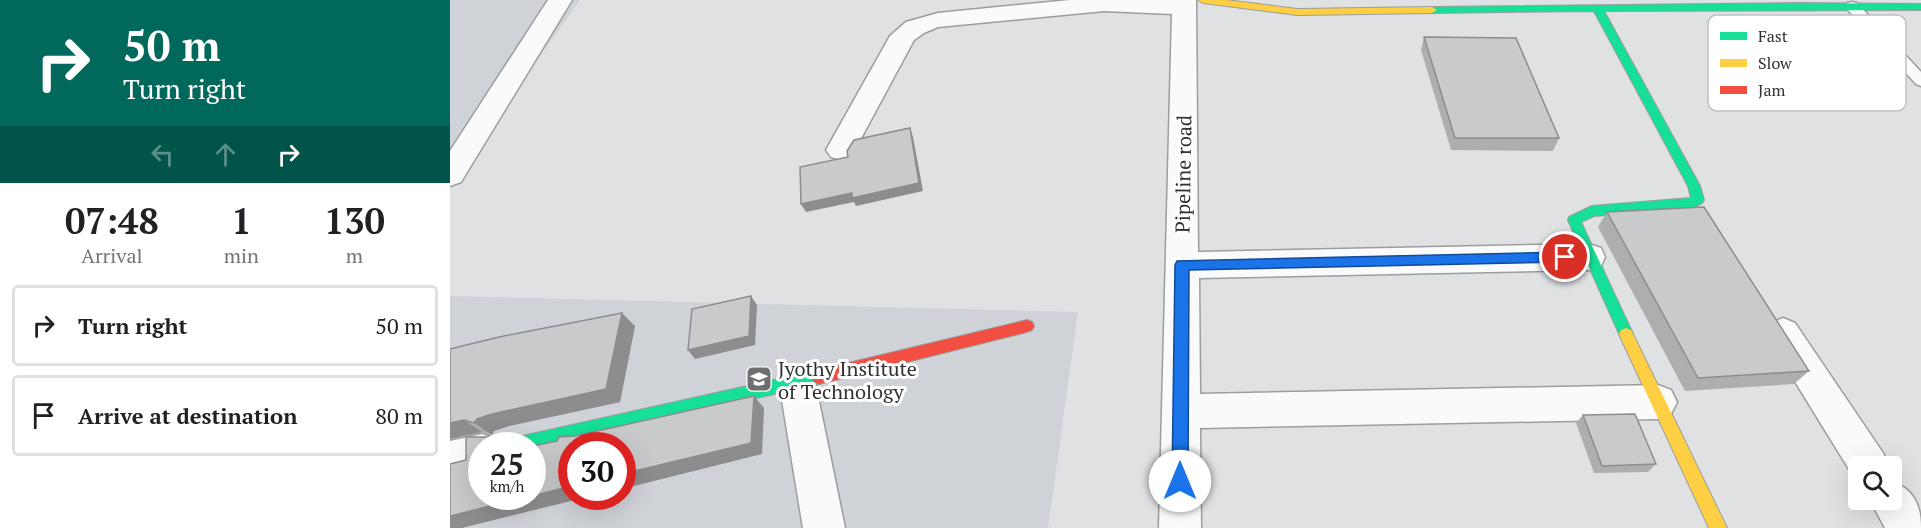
<!DOCTYPE html>
<style>
:root{--surface:#fff;--page:#f6f6f6;--text:#202124;--muted:#757577;--line:#e0e0e0}
body{margin:0;font-family:"PT Serif",serif;background:var(--page);color:var(--text);height:100vh;display:flex;flex-direction:column;font-size:22px;white-space:nowrap}
*{box-sizing:border-box;margin:0}
p{font-size:20px;color:var(--muted)}
.icon{flex:none;width:33px;height:33px;fill:none;stroke:currentColor;stroke-width:2;stroke-linecap:round;stroke-linejoin:round}
.map{position:relative;flex:1;overflow:hidden}
.panel{display:flex;flex-direction:column;background:var(--surface);width:450px}
.panel>*{flex:none}
.banner{background:#00695c;color:#fff;overflow:hidden}
.tools{position:absolute;left:1398px;top:456px;display:grid;gap:12px}
.tools a{display:grid;place-items:center;width:54px;height:54px;border-radius:6px;background:var(--surface);box-shadow:0 6px 24px #0002;font-size:30px}
.speed{position:absolute;left:18px;top:432px;display:flex;gap:12px;font-size:30px;font-weight:700;text-align:center}
.speed>*{display:grid;place-content:center;width:78px;height:78px;border-radius:50%;background:var(--surface);box-shadow:0 6px 24px #0002;line-height:1}
.speed small{font-size:15px;font-weight:400}
.speed .limit{border:9px solid #d22;background:#fff;color:#111}
.pin{position:absolute;display:grid;place-items:center;width:51px;height:51px;color:#fff;margin:-26px;border:3px solid #fff;border-radius:50%;box-shadow:0 2px 6px #0007}
.me{position:absolute;width:66px;margin:-33px;rotate:0deg;stroke-linejoin:round;filter:drop-shadow(0 0 4px #0008)}
.turn{display:flex;align-items:center;gap:21px;height:126px;padding:0 24px;font-size:27px}
.turn .icon{width:78px;height:78px;stroke-width:2.5}
.turn b{display:block;font-size:42px;line-height:51px}
.lanes{display:flex;align-items:center;height:57px;padding:0 24px;background:#0003;justify-content:center;gap:30px;direction:ltr}
.lanes .off{opacity:.35}
.eta{display:flex;justify-content:space-evenly;align-items:center;height:102px;text-align:center}
.eta b{font-size:36px;font-weight:700;line-height:42px}
ul{padding:0;list-style:none}
li{display:flex;align-items:center;gap:18px;height:81px;margin:0 12px 9px;padding:0 12px;border:3px solid var(--line);border-radius:6px}
li div{flex:1}
li b{display:block;font-size:22px}
li em{font-style:normal}
main{display:flex;flex:1;min-height:0}
.map>svg:first-child{display:block}
.built{fill:#cfd2d6;fill-rule:evenodd}
.lines{fill:none;stroke-linecap:round;stroke-linejoin:round}
.lane-casing{stroke:#9c9d9e;stroke-width:3}
.street-casing{stroke:#9c9d9e;stroke-width:3}
.fast-casing{stroke:#9c9d9e;stroke-width:2}
.slow-casing{stroke:#9c9d9e;stroke-width:2}
.jam-casing{stroke:#9c9d9e;stroke-width:2}
.lane{fill:#fafafb;fill-rule:evenodd}
.street{fill:#fafafb;fill-rule:evenodd}
.fast{fill:#16e098;fill-rule:evenodd}
.slow{fill:#ffcf43;fill-rule:evenodd}
.jam{fill:#f24e42;fill-rule:evenodd}
.wall{fill:#adaeaf}
.shaded-wall{fill:#8d8d8e}
.building{fill:#c9cacb;stroke:#8d8d8e;stroke-width:1.5}
.route{fill:#1a73e8;stroke:#114b97;stroke-width:1.5}
.labels{text-anchor:middle;dominant-baseline:central;stroke-width:6;stroke-linejoin:round;paint-order:stroke}
.street-label{font-size:20px;fill:#303132;stroke:#fff}
.poi-label{font-size:20px;fill:#303132;stroke:#fff;text-anchor:start}
.key{fill:#fff;stroke:#c1c1c2;stroke-width:1.5}
.key-label{font-size:16px;fill:#303132}
</style>
<main>
<section class="panel">
<div class="banner">
<div class="turn"><svg class="icon" aria-label="right" viewBox="0 0 24 24"><path d="M7 20v-9h11M14 6l5 5-5 5"/></svg><div><b>50 m</b>Turn right</div></div>
<div class="lanes"><svg class="icon off" aria-label="left" viewBox="0 0 24 24"><path d="M17 20v-9H6M10 6l-5 5 5 5"/></svg><svg class="icon off" aria-label="ahead" viewBox="0 0 24 24"><path d="M12 20V5M6 11l6-6 6 6"/></svg><svg class="icon" aria-label="right" viewBox="0 0 24 24"><path d="M7 20v-9h11M14 6l5 5-5 5"/></svg></div>
</div>
<div class="eta">
<div><b>07:48</b><p>Arrival</p></div>
<div><b>1</b><p>min</p></div>
<div><b>130</b><p>m</p></div>
</div>
<ul>
<li><svg class="icon" aria-label="right" viewBox="0 0 24 24"><path d="M7 20v-9h11M14 6l5 5-5 5"/></svg><div><b>Turn right</b></div><em>50 m</em></li>
<li><svg class="icon" aria-label="arrive" viewBox="0 0 24 24"><path d="M6 21V4h12l-3 4 3 4H6"/></svg><div><b>Arrive at destination</b></div><em>80 m</em></li>
</ul>
</section>
<div class="map">
<svg width="1471" height="528" viewBox="0 0 1471 528">
<rect width="100%" height="100%" fill="#e0e1e2"/>
<g class="built">
<path d="M0,0H130L0,183Z"/>
<path d="M0,296L628,312L598,528H0ZM32,446H82V496H32ZM122,446H172V496H122Z"/>
</g>
<g class="lines">
<g class="lane-casing">
<path id="lane" d="M1402,2L1407,3L1471,72V86L1466,84L1397,9L1395,6L1397,3Z"/>
</g>
<g class="street-casing">
<g id="street">
<path d="M98,0H122L11,182L0,186V151Z"/>
<path d="M620,0H746L748,252L1139,244L1151,248L1155,257L1151,266L1139,270L749,278L750,394L1208,385L1221,390L1227,402L1221,414L1208,419L750,428L751,528H709L722,14L654,11L488,27L474,33L464,40L401,157L391,160L381,157L376,150L440,36L456,22L488,13Z"/>
<path d="M1333,318L1345,323L1433,453L1439,466H1408V481L1405,479L1315,333L1321,323Z"/>
<path d="M347,366L360,371L365,382L395,528H353L329,382L334,371Z"/>
<path d="M32,434L46,439L49,446H32V470L0,477V441Z"/>
<path d="M1442,481C1464,490 1471,505 1471,528H1435L1420,500H1442Z"/>
</g>
</g>
<g class="fast-casing">
<g id="fast">
<path d="M1349,3L1471,4V10L1154,11L1250,186L1254,200L1252,203L1240,209L1144,216L1131,222L1183,334L1181,338L1176,340L1171,338L1118,220L1119,217L1142,206L1241,198L1238,186L1144,11L982,13L977,10L982,7Z"/>
<path d="M369,370L374,372L377,377L374,382L369,384L82,448V446H51L53,441L59,439Z"/>
</g>
</g>
<g class="slow-casing">
<g id="slow">
<path d="M748,0H776L847,9L982,7L987,10L982,13L847,15L753,3Z"/>
<path d="M1176,328L1181,330L1277,528H1259L1169,334L1171,330Z"/>
</g>
</g>
<g class="jam-casing">
<path id="jam" d="M577,320L582,322L584,326L582,330L577,332L369,384L364,382L361,377L364,372L369,370Z"/>
</g>
<use href="#lane" class="lane"/>
<use href="#street" class="street"/>
<use href="#fast" class="fast"/>
<use href="#slow" class="slow"/>
<use href="#jam" class="jam"/>
</g>
<g class="wall">
<path d="M974,37L1109,138L1103,151L1001,150L971,50Z"/>
<path d="M1157,212L1359,371L1344,384L1235,391L1148,227Z"/>
<path d="M185,326L170,402L59,426L44,431L42,435L32,432L0,439L49,337Z"/>
<path d="M1133,415L1206,464L1198,472L1144,473L1126,423Z"/>
</g>
<g class="shaded-wall">
<path d="M460,128L463,137L473,191L406,206L404,202L356,212L351,204Z"/>
<path d="M301,296L307,305L305,345L245,359L238,350Z"/>
<path d="M172,313L185,326L170,402L59,426L44,431L42,435L24,423L27,419Z"/>
<path d="M304,396L314,408L312,454L172,489V474Z"/>
<path d="M14,420L32,432L0,439V423Z"/>
<path d="M63,437L76,446H63Z"/>
<path d="M122,486V496H141L12,528H0V516Z"/>
</g>
<g class="building">
<path d="M974,37L1066,38L1109,138H1005Z"/>
<path d="M460,128L469,183L402,198V193L351,204L350,167L398,157L397,151L404,140Z"/>
<path d="M1254,207L1359,371L1248,378L1157,212Z"/>
<path d="M301,296L299,336L238,350L242,309Z"/>
<path d="M172,313L156,389L42,414L27,419L24,423L14,420L0,423V349L49,337Z"/>
<path d="M304,396L301,443L172,474V446H122V486L82,496V446L107,441L109,437L125,436Z"/>
<path d="M1185,414L1206,464L1152,466L1133,415Z"/>
<path d="M16,437H63V446H32V496H80L0,516V464L16,460Z"/>
</g>
<path class="route" d="M1115,252L1122,257L1115,262L739,270L738,481L736,487L730,489L724,487L722,481L725,265L727,261Z"/>
<defs>
<g id="university-square" transform="scale(1.35)"><rect x="-9" y="-9" width="18" height="18" rx="4" fill="#6e6f70" stroke="#fff"/><path d="M0-5L7-2L0 1L-7-2ZM-4 1L0 2.5L4 1V4Q0 6-4 4Z" fill="#fff"/></g>
</defs>
<g fill-rule="evenodd">
<use href="#university-square" x="309" y="379"/>
</g>
<g class="labels">
<g class="street-label">
<text transform="translate(733 174) rotate(-89)">Pipeline road</text>
</g>
<g class="poi-label">
<text x="328" y="368">Jyothy Institute<tspan x="328" dy="23">of Technology</tspan></text>
</g>
</g>
<rect x="1258" y="15" width="198" height="96" rx="9" class="key"/>
<rect x="1270" y="32" width="27" height="8" fill="#16e098"/>
<rect x="1270" y="59" width="27" height="8" fill="#ffcf43"/>
<rect x="1270" y="86" width="27" height="8" fill="#f24e42"/>
<g class="key-label">
<text x="1308" y="42">Fast</text>
<text x="1308" y="69">Slow</text>
<text x="1308" y="96">Jam</text>
</g>
</svg>
<div class="tools">
<a><svg class="icon" aria-label="search" viewBox="0 0 24 24"><circle cx="10" cy="10" r="6"/><path d="M15 15l6 6"/></svg></a>
</div>
<div class="speed"><div>25<small>km/h</small></div><div class="limit">30</div></div>
<div class="pin" style="left:1115px;top:257px;background:#d93025"><svg class="icon" aria-label="arrive" viewBox="0 0 24 24"><path d="M6 21V4h12l-3 4 3 4H6"/></svg></div>
<svg class="me" style="left:730px;top:481px" viewBox="-20 -20 40 40"><circle r="19" fill="#fff"/><path d="M0-13L10 11 0 6-10 11z" fill="#1a73e8"/></svg>
</div>
</main>
